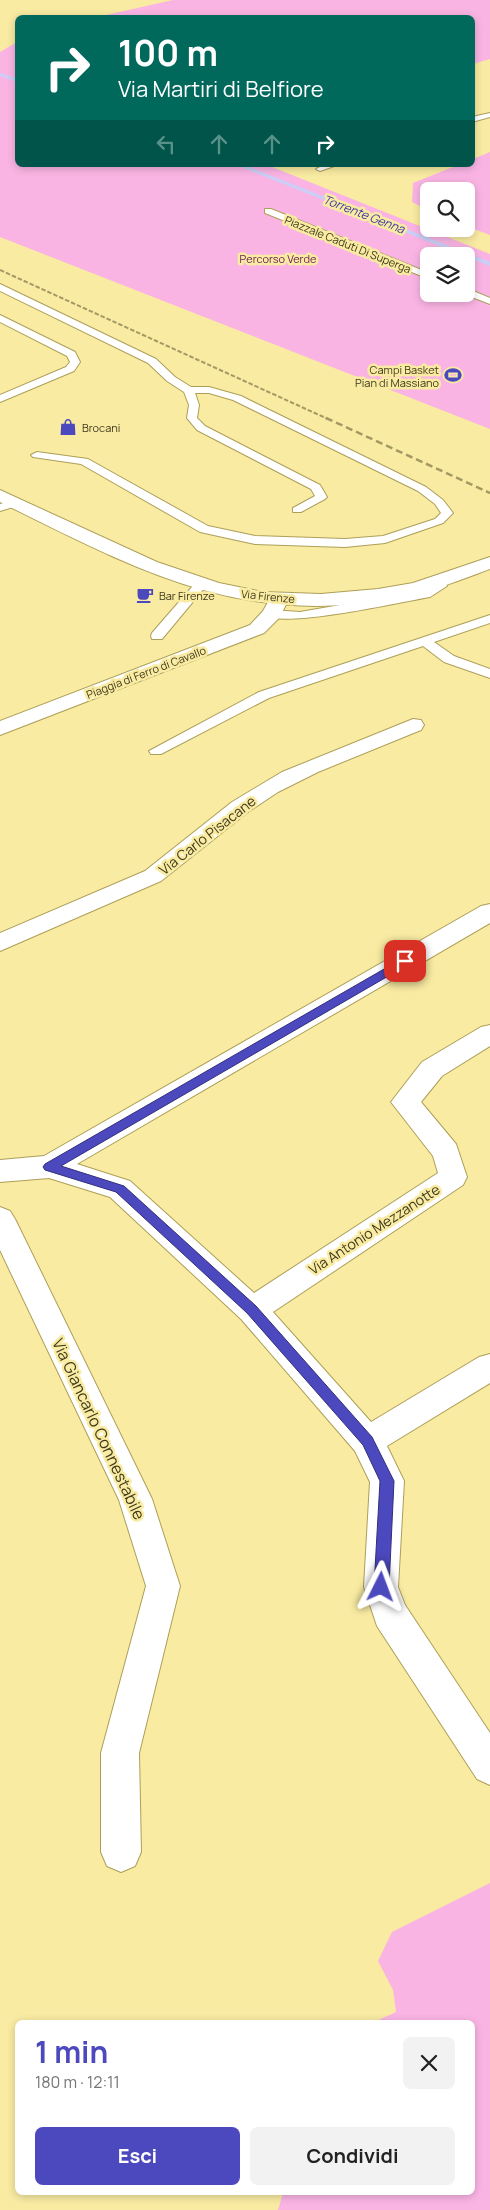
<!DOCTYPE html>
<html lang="it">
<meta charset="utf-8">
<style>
:root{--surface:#fff;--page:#f2f2f2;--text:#222;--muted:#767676;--accent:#4c48be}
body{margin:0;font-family:Manrope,sans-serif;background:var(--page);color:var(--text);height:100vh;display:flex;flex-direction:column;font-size:19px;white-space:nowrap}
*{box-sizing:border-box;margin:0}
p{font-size:16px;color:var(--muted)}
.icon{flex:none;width:28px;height:28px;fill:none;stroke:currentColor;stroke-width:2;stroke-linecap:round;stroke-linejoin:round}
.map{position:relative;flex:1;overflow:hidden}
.details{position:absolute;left:15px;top:2020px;width:460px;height:175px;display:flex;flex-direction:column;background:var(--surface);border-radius:8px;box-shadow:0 2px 8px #0003}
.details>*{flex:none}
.top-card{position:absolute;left:15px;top:15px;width:460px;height:152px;border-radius:8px;box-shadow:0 2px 8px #0003;background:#00695c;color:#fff;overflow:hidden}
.controls{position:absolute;left:420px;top:182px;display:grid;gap:10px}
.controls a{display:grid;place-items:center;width:55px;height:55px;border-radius:8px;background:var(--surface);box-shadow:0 2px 8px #0003;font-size:25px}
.pin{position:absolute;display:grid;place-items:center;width:42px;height:42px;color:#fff;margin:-21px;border-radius:10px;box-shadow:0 2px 8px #0006}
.me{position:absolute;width:55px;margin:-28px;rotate:3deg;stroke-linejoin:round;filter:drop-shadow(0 0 4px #0008)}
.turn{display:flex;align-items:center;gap:18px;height:105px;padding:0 20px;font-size:22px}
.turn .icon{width:65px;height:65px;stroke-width:2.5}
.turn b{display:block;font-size:35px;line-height:42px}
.lanes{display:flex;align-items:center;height:48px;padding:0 20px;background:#0003;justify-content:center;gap:25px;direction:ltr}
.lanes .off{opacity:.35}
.round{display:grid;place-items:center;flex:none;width:52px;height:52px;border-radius:8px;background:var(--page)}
.overview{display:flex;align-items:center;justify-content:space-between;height:85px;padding:0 20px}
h1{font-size:30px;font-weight:700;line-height:38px;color:var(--accent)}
.primary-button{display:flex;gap:10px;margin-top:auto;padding:10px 20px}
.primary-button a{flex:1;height:58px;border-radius:8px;background:var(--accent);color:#fff;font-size:20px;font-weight:700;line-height:58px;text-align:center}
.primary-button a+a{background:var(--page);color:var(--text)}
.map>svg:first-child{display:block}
.green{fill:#fab4e4;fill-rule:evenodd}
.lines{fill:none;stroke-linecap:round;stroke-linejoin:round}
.stream{fill:#c9cff6;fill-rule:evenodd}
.lane-casing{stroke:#ad9f58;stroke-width:2}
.street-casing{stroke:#ad9f58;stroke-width:2}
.secondary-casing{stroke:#ad9f58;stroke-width:2}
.lane{fill:#fff;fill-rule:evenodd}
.street{fill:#fff;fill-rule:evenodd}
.secondary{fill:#fff;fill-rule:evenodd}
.rail-far1{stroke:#a39964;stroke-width:2;stroke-dasharray:4.5 2;stroke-linecap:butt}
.rail{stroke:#a39964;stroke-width:2.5;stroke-dasharray:7 4;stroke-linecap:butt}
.route{fill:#4c48be;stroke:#312f7c}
.labels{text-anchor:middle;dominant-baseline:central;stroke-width:5;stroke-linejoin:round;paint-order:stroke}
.far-street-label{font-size:11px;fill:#3f391c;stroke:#f9eba2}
.far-park-label{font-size:11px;fill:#671655;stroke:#f9eba2}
.far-poi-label{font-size:11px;fill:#3f391c;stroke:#f9eba2;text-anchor:start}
.far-water-label{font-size:12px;font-style:italic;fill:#3f39a5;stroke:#f9eba2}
.street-label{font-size:14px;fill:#3f391c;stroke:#f9eba2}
.near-street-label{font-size:16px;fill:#3f391c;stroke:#f9eba2}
</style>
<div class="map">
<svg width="490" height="2210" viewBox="0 0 490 2210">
<rect width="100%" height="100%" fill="#f9eba2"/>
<g class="green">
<path d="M173,0H490V59L473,64L472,18L97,17Z"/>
<path d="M17,42L18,165H276L272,167L490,254V429L0,237V52ZM429,256H466V294H429Z"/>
<path d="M490,152V235L466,226V191H429V211L412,202L413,183L458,165H472L473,159Z"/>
<path d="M490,1883V2210H278L283,2193L472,2192V2022H374L396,2012L393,1990L378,1961L392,1932Z"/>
</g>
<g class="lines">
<g class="stream">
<path d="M0,73L18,79V82L0,76Z"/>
<path d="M236,165H244L490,262V266Z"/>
</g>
<g class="lane-casing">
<g id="lane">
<path d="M490,113V117L472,122V117Z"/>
<path d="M324,165H337L320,171L316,169Z"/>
<path d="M265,209H271L429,273V279L265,213Z"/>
<path d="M0,284L156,359L175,377L191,387H209L241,396L426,487L443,500L453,513L443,523L385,543L345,547L255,544L200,532L81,464L33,457L31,455L37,452L88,459L208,526L255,536L345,539L383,536L435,519L441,513L435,504L418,491L233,400L209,393H195L199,405L197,418L205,426L320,485L327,497L325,499L301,512H293V508L315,496L311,489L197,430L187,418L189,405L184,392L167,381L148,363L0,291Z"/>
<path d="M466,288L490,298V304L464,294Z"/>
<path d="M0,315L75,352L80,362L74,371L0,402V395L66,367L70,362L67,356L0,322Z"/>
<path d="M16,500L22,503L20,505L0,511V504Z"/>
<path d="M440,576L444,577L447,586L430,597C405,601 279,630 266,614L272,610L300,612L426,590L435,585L436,577Z"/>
<path d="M202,579L208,583L206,586L162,639H152L151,636L152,633L198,580Z"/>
<path d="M490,615V623L434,642L454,656L490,669V678L444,662L423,646L269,698L161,754H151L149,751L259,692Z"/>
</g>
</g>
<g class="street-casing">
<g id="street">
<path d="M279,593L286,595L289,599L279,618L264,633L0,735V721L250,625L263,611L272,595Z"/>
<path d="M413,719L421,720L424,725L421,730L318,772L278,792L248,812L161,881L0,951V933L145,871L232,802L282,772Z"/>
<path d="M490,904V923L77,1164L130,1181L254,1293L438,1173L433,1156L391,1102L422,1062L481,1027L490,1025V1046L442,1076L421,1102L456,1144L467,1177L463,1185L273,1312L371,1422L479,1357L490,1354V1383L387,1446L404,1481L398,1587L405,1605L490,1733V1785L477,1779L377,1626L364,1587L370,1482L355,1451L241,1319L110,1197L49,1178L0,1182V1160L44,1156L481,906Z"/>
<path d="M0,1207L10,1211L15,1219L152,1499L180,1586L139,1753L141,1852L135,1866L121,1872L107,1866L101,1852V1753L146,1586L119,1500L0,1250Z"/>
</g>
</g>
<g class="secondary-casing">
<path id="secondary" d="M0,490L157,562L219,583L263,592L321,594L378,589L413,583L490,557V569C463,579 436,590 407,596C246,630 139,571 0,502Z"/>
</g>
<use href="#lane" class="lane"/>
<use href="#street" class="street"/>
<use href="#secondary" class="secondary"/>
<path class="rail-far1" d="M0,270L328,419"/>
<path class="rail" d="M326,418L490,493"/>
</g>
<path class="route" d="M405,957L409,958V964L61,1166L124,1186L256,1306L372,1437L394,1481L389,1587L386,1592L381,1594L376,1592L374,1587L380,1481L363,1445L247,1313L116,1192L45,1170L43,1167L45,1164Z"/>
<defs>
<g id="stadium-bare" transform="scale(1.35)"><path d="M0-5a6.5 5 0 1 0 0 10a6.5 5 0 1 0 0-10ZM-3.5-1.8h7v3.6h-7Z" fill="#4c48be" stroke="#f9eba2" stroke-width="2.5" paint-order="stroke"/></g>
<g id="shop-bare" transform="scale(1.35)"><path d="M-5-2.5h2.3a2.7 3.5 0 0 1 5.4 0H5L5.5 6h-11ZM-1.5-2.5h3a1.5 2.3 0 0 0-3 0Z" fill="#4c48be" stroke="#f9eba2" stroke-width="2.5" paint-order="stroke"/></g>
<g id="cafe-bare" transform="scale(1.35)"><path d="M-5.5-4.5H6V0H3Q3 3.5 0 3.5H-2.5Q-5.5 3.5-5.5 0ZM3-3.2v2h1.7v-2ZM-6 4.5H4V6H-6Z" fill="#4c48be" stroke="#f9eba2" stroke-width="2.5" paint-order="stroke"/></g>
</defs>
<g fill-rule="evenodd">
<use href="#stadium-bare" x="453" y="375"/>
<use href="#shop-bare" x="68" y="427"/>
<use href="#cafe-bare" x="145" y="595"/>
</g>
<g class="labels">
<g class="far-street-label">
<text transform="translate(348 244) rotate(22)">Piazzale Caduti Di Superga</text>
<text transform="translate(268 596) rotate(6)">Via Firenze</text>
<text transform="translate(146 672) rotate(-21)">Piaggia di Ferro di Cavallo</text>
</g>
<g class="far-park-label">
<text x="278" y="258">Percorso Verde</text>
</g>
<g class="far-poi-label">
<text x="439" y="369" text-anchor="end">Campi Basket<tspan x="439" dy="13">Pian di Massiano</tspan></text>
<text x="82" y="427">Brocani</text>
<text x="159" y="595">Bar Firenze</text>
</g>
<g class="far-water-label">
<text transform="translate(364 214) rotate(21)">Torrente Genna</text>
</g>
<g class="street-label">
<text transform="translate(207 835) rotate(-38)">Via Carlo Pisacane</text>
<text transform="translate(374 1229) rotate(-33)">Via Antonio Mezzanotte</text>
</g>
<g class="near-street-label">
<text transform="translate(99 1429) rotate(65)">Via Giancarlo Connestabile</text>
</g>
</g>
</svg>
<div class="controls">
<a><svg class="icon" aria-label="search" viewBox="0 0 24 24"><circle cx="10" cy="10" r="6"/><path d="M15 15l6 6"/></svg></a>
<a><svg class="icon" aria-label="layers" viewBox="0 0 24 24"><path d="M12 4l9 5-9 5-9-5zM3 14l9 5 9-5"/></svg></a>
</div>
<div class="pin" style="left:405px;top:961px;background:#d93025"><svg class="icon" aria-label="arrive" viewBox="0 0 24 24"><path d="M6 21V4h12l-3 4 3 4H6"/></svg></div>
<svg class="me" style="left:381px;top:1587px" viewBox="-20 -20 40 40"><path d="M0-17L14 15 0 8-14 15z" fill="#4c48be" stroke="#fff" stroke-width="4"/></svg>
<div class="top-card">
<div class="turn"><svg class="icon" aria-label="right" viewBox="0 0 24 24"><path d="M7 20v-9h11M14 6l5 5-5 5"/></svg><div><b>100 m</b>Via Martiri di Belfiore</div></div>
<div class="lanes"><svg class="icon off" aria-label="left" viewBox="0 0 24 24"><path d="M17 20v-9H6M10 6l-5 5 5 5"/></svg><svg class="icon off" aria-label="ahead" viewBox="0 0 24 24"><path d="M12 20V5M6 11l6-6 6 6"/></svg><svg class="icon off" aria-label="ahead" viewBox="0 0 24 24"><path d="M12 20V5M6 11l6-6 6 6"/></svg><svg class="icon" aria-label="right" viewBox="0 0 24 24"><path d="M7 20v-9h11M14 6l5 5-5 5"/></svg></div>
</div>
<section class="details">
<div class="overview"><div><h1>1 min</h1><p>180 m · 12:11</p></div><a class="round"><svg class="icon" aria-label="close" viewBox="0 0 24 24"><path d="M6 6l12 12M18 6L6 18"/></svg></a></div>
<div class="primary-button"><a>Esci</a><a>Condividi</a></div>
</section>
</div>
